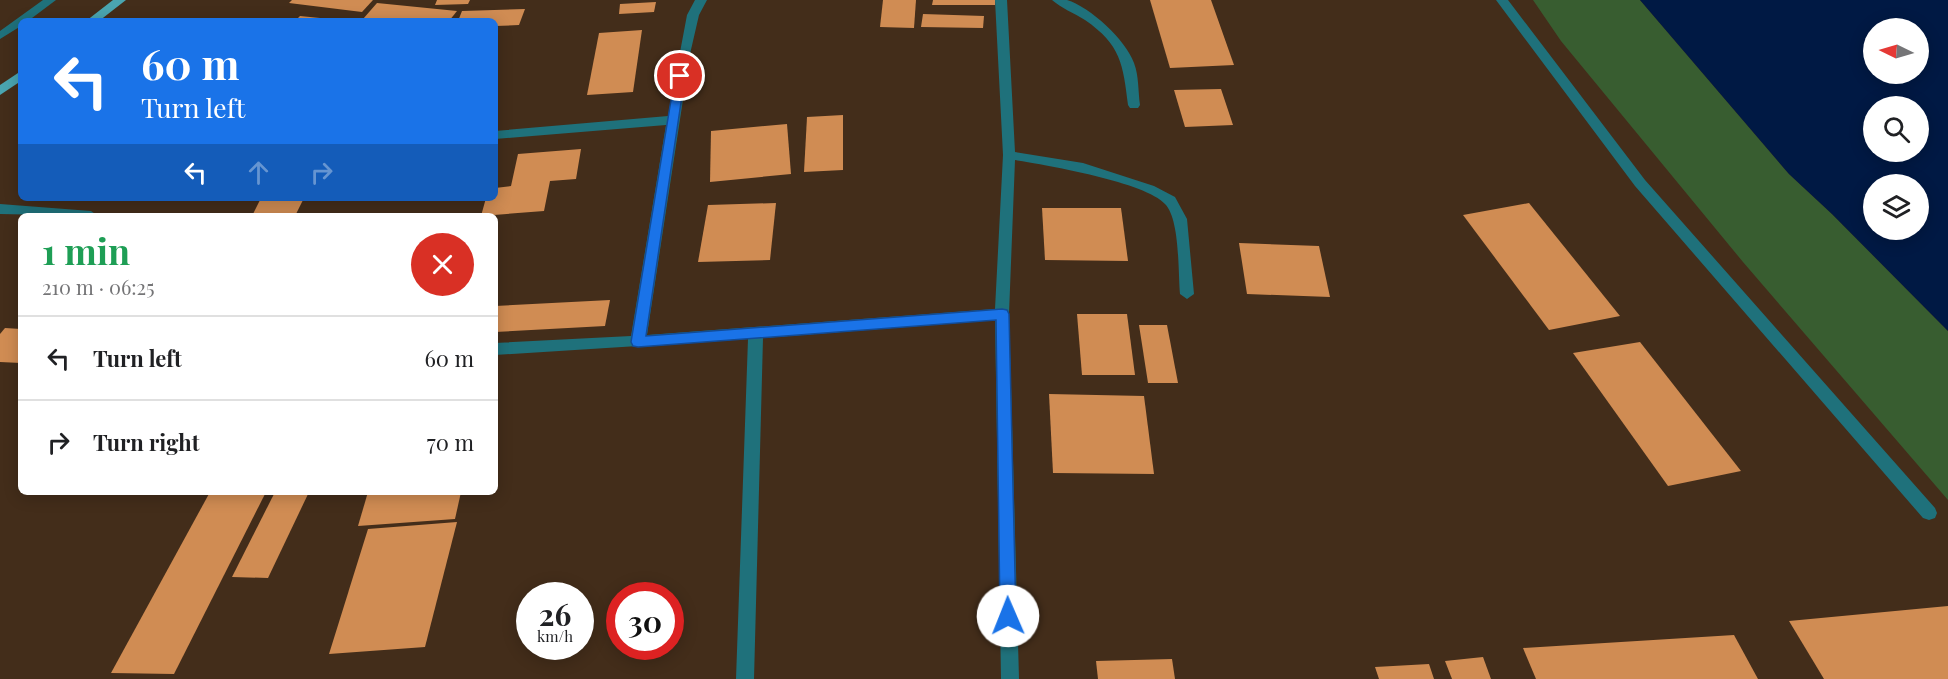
<!DOCTYPE html>
<meta charset="utf-8">
<style>
:root{--surface:#fff;--page:#f6f6f6;--text:#202124;--muted:#757577;--line:#e0e0e0}
body{margin:0;font-family:"Playfair Display",serif;background:var(--page);color:var(--text);height:100vh;display:flex;flex-direction:column;font-size:22px;white-space:nowrap}
*{box-sizing:border-box;margin:0}
p{font-size:20px;color:var(--muted)}
.icon{flex:none;width:33px;height:33px;fill:none;stroke:currentColor;stroke-width:2;stroke-linecap:round;stroke-linejoin:round}
.map{position:relative;flex:1;overflow:hidden}
.panel{position:absolute;left:18px;top:213px;width:480px;height:282px;display:flex;flex-direction:column;background:var(--surface);border-radius:9px;box-shadow:0 3px 15px #0003}
.panel>*{flex:none}
.top-card{position:absolute;left:18px;top:18px;width:480px;height:183px;border-radius:9px;box-shadow:0 3px 15px #0003;background:#1a73e8;color:#fff;overflow:hidden}
.needle{width:39px;rotate:275deg}
.controls{position:absolute;left:1863px;top:18px;display:grid;gap:12px}
.controls a{display:grid;place-items:center;width:66px;height:66px;border-radius:50%;background:var(--surface);box-shadow:0 3px 15px #0003;font-size:30px}
.speed{position:absolute;left:516px;top:582px;display:flex;gap:12px;font-size:30px;font-weight:700;text-align:center}
.speed>*{display:grid;place-content:center;width:78px;height:78px;border-radius:50%;background:var(--surface);box-shadow:0 3px 15px #0003;line-height:1}
.speed small{font-size:15px;font-weight:400}
.speed .limit{border:9px solid #d22;background:#fff;color:#111}
.pin{position:absolute;display:grid;place-items:center;width:51px;height:51px;color:#fff;margin:-26px;border:3px solid #fff;border-radius:50%;box-shadow:0 2px 6px #0007}
.me{position:absolute;width:66px;margin:-33px;rotate:359deg;stroke-linejoin:round;filter:drop-shadow(0 0 4px #0008)}
.turn{display:flex;align-items:center;gap:21px;height:126px;padding:0 24px;font-size:27px}
.turn .icon{width:78px;height:78px;stroke-width:2.5}
.turn b{display:block;font-size:42px;line-height:51px}
.lanes{display:flex;align-items:center;height:57px;padding:0 24px;background:#0003;justify-content:center;gap:30px;direction:ltr}
.lanes .off{opacity:.35}
.round{display:grid;place-items:center;flex:none;width:63px;height:63px;border-radius:32px;background:var(--page)}
.head{display:flex;align-items:center;justify-content:space-between;height:102px;padding:0 24px}
h1{font-size:36px;font-weight:700;line-height:45px;color:#1e9e55}
ul{padding:0;list-style:none}
li{display:flex;align-items:center;gap:18px;height:84px;padding:0 24px;border-top:2px solid var(--line)}
li div{flex:1}
li b{display:block;font-size:22px}
li em{font-style:normal}
.map>svg:first-child{display:block}
.green{fill:#385d30}
.water{fill:#001944;fill-rule:evenodd}
.building{fill:#d08c53}
.lines{fill:none;stroke-linecap:round;stroke-linejoin:round}
.minor{fill:#1f717b;fill-rule:evenodd}
.major{fill:#4aa5b0;fill-rule:evenodd}
.route{fill:#1a73e8;stroke:#114b97;stroke-width:1.5}
</style>
<div class="map">
<svg width="1948" height="679" viewBox="0 0 1948 679">
<rect width="100%" height="100%" fill="#432d1a"/>
<path class="green" d="M1533,0H1640L1789,174L1832,214L1948,331V500L1743,262L1561,41Z"/>
<path class="water" d="M1640,0H1948V331L1832,214L1789,174ZM1874,28H1918V74H1874ZM1874,106H1918V152H1874ZM1874,184H1918V230H1874Z"/>
<g class="building">
<path d="M292,0H373L362,12L289,3Z"/>
<path d="M437,0H470L468,4L435,5Z"/>
<path d="M883,0H916L914,28L880,27Z"/>
<path d="M933,0H995V5H932Z"/>
<path d="M1150,0H1211L1234,65L1170,68Z"/>
<path d="M656,2L654,12L619,14L620,4Z"/>
<path d="M377,3L457,11L449,21L363,19Z"/>
<path d="M525,9L519,25L495,26V21H458L462,11Z"/>
<path d="M923,14L984,16L983,28L921,27Z"/>
<path d="M300,16L330,19V21H295Z"/>
<path d="M642,30L633,92L587,95L599,33Z"/>
<path d="M1221,89L1233,125L1185,127L1174,90Z"/>
<path d="M843,115V170L804,172L807,117Z"/>
<path d="M787,124L791,174L710,182L711,131Z"/>
<path d="M581,149L576,179L550,181L544,211L481,216L486,198H495V188L511,186L518,154Z"/>
<path d="M261,198H304L295,216H252Z"/>
<path d="M776,203L770,260L698,262L708,205Z"/>
<path d="M1529,203L1620,316L1549,330L1463,215Z"/>
<path d="M1042,208H1121L1128,261L1045,260Z"/>
<path d="M1239,243L1319,246L1330,297L1247,294Z"/>
<path d="M610,300L605,326L495,332V306Z"/>
<path d="M1077,314H1127L1135,375H1082Z"/>
<path d="M1139,325H1167L1178,383H1148Z"/>
<path d="M5,328L21,329V363L0,362V334Z"/>
<path d="M1640,342L1741,471L1668,486L1573,353Z"/>
<path d="M1049,394L1144,396L1154,474L1053,473Z"/>
<path d="M210,492H266L174,674L111,673Z"/>
<path d="M275,492H309L268,578L232,577Z"/>
<path d="M368,492H461L455,519L358,526Z"/>
<path d="M457,522L425,647L329,654L368,529Z"/>
<path d="M1948,606V679H1824L1789,621Z"/>
<path d="M1734,635L1758,679H1536L1523,648Z"/>
<path d="M1483,657L1491,679H1452L1445,661Z"/>
<path d="M1172,659L1175,679H1098L1096,661Z"/>
<path d="M1429,664L1434,679H1379L1375,667Z"/>
</g>
<g class="lines">
<g class="minor">
<path d="M43,0H56L28,21H21V26L0,39V31Z"/>
<path d="M695,0H707L699,15L690,54L647,335L995,309L1003,155L995,0H1007L1015,152L1083,163L1154,186L1175,197L1187,219L1194,294L1187,299L1180,294C1178,272 1180,219 1165,204C1146,182 1046,165 1015,160L1009,314L1019,679H1001L995,320L763,338L754,679H736L748,339L495,355V343L631,336L666,125L495,139V131L668,116L687,15Z"/>
<path d="M1052,0C1057,0 1063,0 1067,0C1090,7 1126,40 1134,63C1139,76 1138,91 1140,105L1138,108H1130L1128,105C1123,64 1121,45 1085,20C1074,13 1061,8 1052,0Z"/>
<path d="M1496,0H1508L1645,180L1935,508L1937,513L1935,518L1929,520L1923,518L1635,186Z"/>
<path d="M0,204L91,211L98,216L0,214Z"/>
</g>
<g class="major">
<path d="M113,0H126L99,21H86Z"/>
<path d="M21,71V81L0,95V85Z"/>
</g>
</g>
<path class="route" d="M680,73L685,76L646,336L1002,309L1007,310L1009,314L1016,616L1014,622L1008,624L1002,622L1000,616L996,320L638,347L633,346L631,342L675,76Z"/>
</svg>
<div class="controls">
<a><svg class="needle" viewBox="-14 -14 28 28"><path d="M0-13l5 13h-10z" fill="#e53935"/><path d="M0 13l5-13h-10z" fill="#757577"/></svg></a>
<a><svg class="icon" aria-label="search" viewBox="0 0 24 24"><circle cx="10" cy="10" r="6"/><path d="M15 15l6 6"/></svg></a>
<a><svg class="icon" aria-label="layers" viewBox="0 0 24 24"><path d="M12 4l9 5-9 5-9-5zM3 14l9 5 9-5"/></svg></a>
</div>
<div class="speed"><div>26<small>km/h</small></div><div class="limit">30</div></div>
<div class="pin" style="left:680px;top:76px;background:#d93025"><svg class="icon" aria-label="arrive" viewBox="0 0 24 24"><path d="M6 21V4h12l-3 4 3 4H6"/></svg></div>
<svg class="me" style="left:1008px;top:616px" viewBox="-20 -20 40 40"><circle r="19" fill="#fff"/><path d="M0-13L10 11 0 6-10 11z" fill="#1a73e8"/></svg>
<div class="top-card">
<div class="turn"><svg class="icon" aria-label="left" viewBox="0 0 24 24"><path d="M17 20v-9H6M10 6l-5 5 5 5"/></svg><div><b>60 m</b>Turn left</div></div>
<div class="lanes"><svg class="icon" aria-label="left" viewBox="0 0 24 24"><path d="M17 20v-9H6M10 6l-5 5 5 5"/></svg><svg class="icon off" aria-label="ahead" viewBox="0 0 24 24"><path d="M12 20V5M6 11l6-6 6 6"/></svg><svg class="icon off" aria-label="right" viewBox="0 0 24 24"><path d="M7 20v-9h11M14 6l5 5-5 5"/></svg></div>
</div>
<section class="panel">
<div class="head"><div><h1>1 min</h1><p>210 m · 06:25</p></div><a class="round" style="background:#d93025;color:#fff"><svg class="icon" aria-label="close" viewBox="0 0 24 24"><path d="M6 6l12 12M18 6L6 18"/></svg></a></div>
<ul>
<li><svg class="icon" aria-label="left" viewBox="0 0 24 24"><path d="M17 20v-9H6M10 6l-5 5 5 5"/></svg><div><b>Turn left</b></div><em>60 m</em></li>
<li><svg class="icon" aria-label="right" viewBox="0 0 24 24"><path d="M7 20v-9h11M14 6l5 5-5 5"/></svg><div><b>Turn right</b></div><em>70 m</em></li>
</ul>
</section>
</div>
